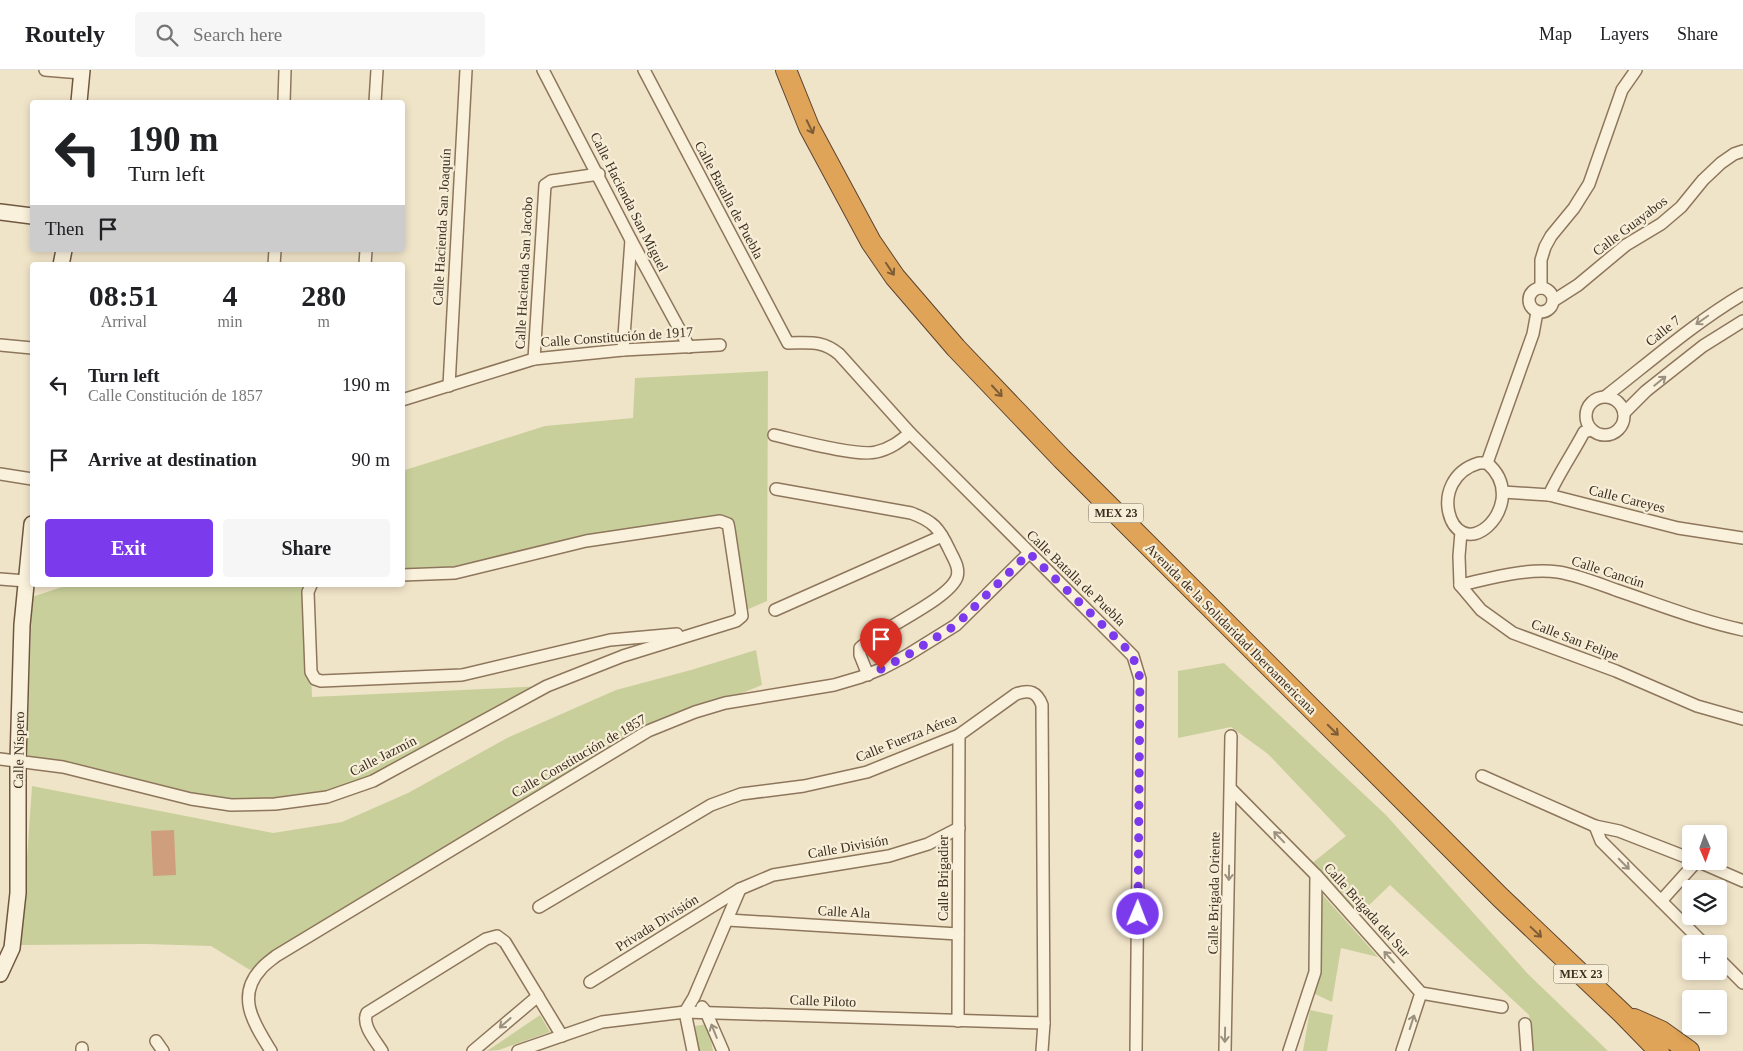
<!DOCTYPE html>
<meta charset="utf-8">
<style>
:root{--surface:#fff;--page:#f6f6f6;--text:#202124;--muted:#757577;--line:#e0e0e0;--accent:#7c3aed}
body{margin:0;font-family:Georgia,serif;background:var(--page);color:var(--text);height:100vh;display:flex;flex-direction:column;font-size:19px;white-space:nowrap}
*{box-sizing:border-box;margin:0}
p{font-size:16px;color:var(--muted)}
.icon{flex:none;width:28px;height:28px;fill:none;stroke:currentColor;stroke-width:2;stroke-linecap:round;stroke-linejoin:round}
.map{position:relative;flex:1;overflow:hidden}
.details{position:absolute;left:30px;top:192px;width:375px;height:325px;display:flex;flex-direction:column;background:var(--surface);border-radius:5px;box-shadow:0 2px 8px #0003}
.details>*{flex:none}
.banner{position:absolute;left:30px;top:30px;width:375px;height:152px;border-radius:5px;box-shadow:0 2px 8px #0003;background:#fff;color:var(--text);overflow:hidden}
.needle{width:32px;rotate:178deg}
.buttons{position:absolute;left:1682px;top:755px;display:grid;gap:10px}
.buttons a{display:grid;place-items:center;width:45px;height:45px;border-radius:5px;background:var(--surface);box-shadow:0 2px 8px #0003;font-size:25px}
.pin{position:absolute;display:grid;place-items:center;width:42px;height:42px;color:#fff;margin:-51px -21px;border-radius:50% 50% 50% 0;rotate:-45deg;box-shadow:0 0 5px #0007}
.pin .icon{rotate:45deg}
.me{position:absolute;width:55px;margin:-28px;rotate:1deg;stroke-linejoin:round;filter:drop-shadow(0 0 4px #0008)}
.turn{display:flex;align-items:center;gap:18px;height:105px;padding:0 15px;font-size:22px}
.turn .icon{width:65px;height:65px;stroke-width:2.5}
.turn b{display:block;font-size:35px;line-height:42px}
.then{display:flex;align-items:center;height:48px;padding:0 15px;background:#0003;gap:10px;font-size:19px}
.eta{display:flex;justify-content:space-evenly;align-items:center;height:85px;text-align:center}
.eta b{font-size:30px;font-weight:800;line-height:35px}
.action{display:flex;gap:10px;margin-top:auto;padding:10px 15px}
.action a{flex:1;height:58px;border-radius:5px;background:var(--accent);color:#fff;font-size:20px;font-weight:800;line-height:58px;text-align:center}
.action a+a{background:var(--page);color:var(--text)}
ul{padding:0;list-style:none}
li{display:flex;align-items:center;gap:15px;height:75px;padding:0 15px}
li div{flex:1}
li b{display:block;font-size:19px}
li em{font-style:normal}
header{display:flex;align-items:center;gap:30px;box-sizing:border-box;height:70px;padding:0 25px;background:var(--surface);border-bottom:1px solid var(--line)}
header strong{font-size:24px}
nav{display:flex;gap:28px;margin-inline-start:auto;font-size:18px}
.search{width:350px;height:45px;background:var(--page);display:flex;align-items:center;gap:12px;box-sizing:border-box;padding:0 18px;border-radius:5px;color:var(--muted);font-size:19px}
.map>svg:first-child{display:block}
.green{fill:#c9cf9b}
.building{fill:#cf9f7d}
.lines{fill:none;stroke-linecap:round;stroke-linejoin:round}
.street-casing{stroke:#8d765c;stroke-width:14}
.secondary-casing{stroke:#6f573f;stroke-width:18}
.highway-casing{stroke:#5b4430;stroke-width:22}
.street{stroke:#faf1dc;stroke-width:11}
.secondary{stroke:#faf1dc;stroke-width:15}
.highway{stroke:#e0a458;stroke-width:20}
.oneway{stroke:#7e5d36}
.oneway2{stroke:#9c907e}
.route{stroke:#7c3aed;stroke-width:9;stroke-dasharray:0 16.2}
.labels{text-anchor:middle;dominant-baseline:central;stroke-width:4.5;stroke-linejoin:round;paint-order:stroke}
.shield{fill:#f7eed8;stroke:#756857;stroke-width:1}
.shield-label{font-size:12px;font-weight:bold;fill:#3d2e20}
.street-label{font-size:14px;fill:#3d2e20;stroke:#f7eed8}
</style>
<header>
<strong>Routely</strong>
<div class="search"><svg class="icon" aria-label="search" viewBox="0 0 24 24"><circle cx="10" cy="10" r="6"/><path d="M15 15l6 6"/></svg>Search here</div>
<nav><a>Map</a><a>Layers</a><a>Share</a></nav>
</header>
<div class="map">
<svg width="1743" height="981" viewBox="0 0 1743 981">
<rect width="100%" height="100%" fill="#f0e4c8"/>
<g class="green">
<path d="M768,301L767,531L742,542L728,455L586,471L455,503L403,506L402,401L545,356L633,348L635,308Z"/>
<path d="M68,515H313L308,522L312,627L547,616L373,711L275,734L191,729L27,692L32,527Z"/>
<path d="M756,580L762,615L648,661L250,900L211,876L146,874L21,875L32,716L273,763L342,752L408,723L507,668L616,620L691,600Z"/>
<path d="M1224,593L1386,745L1528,904L1608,981H1532L1529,945L1390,815L1360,844L1311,794L1346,766L1268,684L1231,657L1178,668V601Z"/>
<path d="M1322,824L1378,887L1341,878L1332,932L1315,924L1321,886Z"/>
<path d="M1310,940L1333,945L1327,981H1303Z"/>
<path d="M540,945L550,962L499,980L487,981Z"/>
<path d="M708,954L713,981H699L695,956Z"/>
</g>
<path class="building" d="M174,760L176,805L153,806L151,761Z"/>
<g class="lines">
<g class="street-casing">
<g id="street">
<path d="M45,0L81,3"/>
<path d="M543,0L631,170L689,277"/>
<path d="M644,0L788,273C810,273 822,270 839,284L910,363L1133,586L1140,609L1136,981"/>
<path d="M284,32L285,0"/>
<path d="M375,32L377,0"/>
<path d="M274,195L275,180"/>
<path d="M365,195L366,180"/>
<circle cx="1541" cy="230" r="12"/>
<path d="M1541,218V190L1545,177L1551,166L1574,138L1589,114L1622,20L1636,0"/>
<path d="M1553,231L1578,215L1626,175L1661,154L1681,137L1703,110L1721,93L1734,84L1743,81"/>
<path d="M0,275L32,278"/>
<path d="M623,280L631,170"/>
<path d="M534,289L545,115L551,111L599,104"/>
<path d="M449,316L466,0"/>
<path d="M1606,326C1651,291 1694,253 1743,224"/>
<circle cx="1605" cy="346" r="19"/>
<path d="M402,330L534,289L623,280L720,275"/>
<path d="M1624,343L1646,321L1703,276L1743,251"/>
<path d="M774,365C796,370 857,387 876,382C890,379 899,372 910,363"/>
<path d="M1479,393H1487C1499,403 1504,415 1502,430C1500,441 1495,450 1487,457C1450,488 1425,409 1479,393Z"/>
<path d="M1487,393L1533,264L1537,242"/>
<path d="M0,404L32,409"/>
<path d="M776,419L911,443C933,451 939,458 949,479C953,488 960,497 957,507C949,530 879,559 860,578V585L868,605"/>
<path d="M1503,422L1549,425L1678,458L1743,468"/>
<path d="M1549,425C1559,403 1573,383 1584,362L1591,360"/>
<path d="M1461,462L1459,486L1460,515L1481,540L1513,563L1616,601L1697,636L1743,649"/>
<path d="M0,509L26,511"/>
<path d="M311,515L308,522L311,602L315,609L321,611L462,605L610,570L677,564"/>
<path d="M1460,515C1492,508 1525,498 1558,502C1577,505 1597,513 1616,520C1658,534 1700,551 1743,560"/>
<path d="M775,540L942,466"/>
<path d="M0,689L63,697L191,729L231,735L275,734L327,727L373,711L547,616L623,586L736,551L742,546L729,459L728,454L720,451L586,471L455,503L402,505"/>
<path d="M1482,706L1595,756L1619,761L1691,789"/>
<path d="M1231,719L1316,805L1421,923L1502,937"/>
<path d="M1595,756L1601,771L1704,874"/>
<path d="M1661,831L1697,791L1743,811"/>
<path d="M539,837L711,735L741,724L804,716L867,702L959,665L1016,624C1030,619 1037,622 1042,635L1044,953L1042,981"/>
<path d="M728,850L958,864"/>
<path d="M1719,889L1743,913"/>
<path d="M590,912L740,819L773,805L889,786L928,774L959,758"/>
<path d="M702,937L706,942L723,981"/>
<path d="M958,951L959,665"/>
<path d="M1525,954L1527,981"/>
<path d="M156,971L163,981"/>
<path d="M82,978V981"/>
<path d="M271,981C255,955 235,927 261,899C265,894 271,890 276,886L648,661L695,642L725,633L834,615L861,607L881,599L906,586L956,555L1029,483"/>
<path d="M382,981C376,971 361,955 367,943L486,869L497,866L505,872L562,966"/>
<path d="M473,981L538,926"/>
<path d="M518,981L602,952L685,942L1044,953"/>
<path d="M693,981L685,942L694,927L740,819"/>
<path d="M1225,981L1231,666"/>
<path d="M1289,981L1315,902L1316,805"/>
<path d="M1402,981L1421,923"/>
</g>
</g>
<g class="secondary-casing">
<g id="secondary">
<path d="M79,32L82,0"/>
<path d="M0,142L32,146"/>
<path d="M61,195L64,180"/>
<path d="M0,904L12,878L18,823V691L22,555L32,454"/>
</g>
</g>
<g class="highway-casing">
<g id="highway">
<path d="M786,0L809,57L871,172L895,207L956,278L1062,389L1501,828L1623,944L1659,981"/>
<path d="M1634,949L1661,961L1689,981"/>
</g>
</g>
<use href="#street" class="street"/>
<use href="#secondary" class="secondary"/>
<use href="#highway" class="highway"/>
</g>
<defs><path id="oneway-shaft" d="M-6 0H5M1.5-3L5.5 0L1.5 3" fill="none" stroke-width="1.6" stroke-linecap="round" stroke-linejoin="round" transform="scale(1.25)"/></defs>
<g class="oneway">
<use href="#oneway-shaft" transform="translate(810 57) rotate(64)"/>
<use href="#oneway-shaft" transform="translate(890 199) rotate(56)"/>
<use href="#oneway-shaft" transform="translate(997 321) rotate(47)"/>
<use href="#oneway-shaft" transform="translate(1333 660) rotate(45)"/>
<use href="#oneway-shaft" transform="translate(1536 862) rotate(43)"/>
</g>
<g class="oneway2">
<use href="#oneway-shaft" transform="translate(1702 250) rotate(145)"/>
<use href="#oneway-shaft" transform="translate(1660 311) rotate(-39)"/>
<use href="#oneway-shaft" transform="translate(1279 767) rotate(-134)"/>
<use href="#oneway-shaft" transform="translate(1624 794) rotate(45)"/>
<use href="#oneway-shaft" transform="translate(1229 803) rotate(91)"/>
<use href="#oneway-shaft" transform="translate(1389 887) rotate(-132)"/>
<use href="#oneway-shaft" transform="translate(1412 952) rotate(-72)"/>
<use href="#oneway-shaft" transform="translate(505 953) rotate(139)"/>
<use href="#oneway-shaft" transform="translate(714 961) rotate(-112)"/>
<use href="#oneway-shaft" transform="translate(1225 965) rotate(91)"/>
</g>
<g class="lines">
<path class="route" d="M881,599L906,586L956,555L1029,483L1123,575C1133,586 1137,594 1140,609L1138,844"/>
</g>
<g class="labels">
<g class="shield">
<rect x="1088.5" y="433.5" width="55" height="19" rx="4"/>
<rect x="1553.5" y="894.5" width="55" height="19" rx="4"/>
</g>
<g class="shield-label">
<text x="1116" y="443">MEX 23</text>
<text x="1581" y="904">MEX 23</text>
</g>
<g class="street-label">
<text transform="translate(729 130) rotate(62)">Calle Batalla de Puebla</text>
<text transform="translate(629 132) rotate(63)">Calle Hacienda San Miguel</text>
<text transform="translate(1630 156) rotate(-37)">Calle Guayabos</text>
<text transform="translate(442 157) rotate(-87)">Calle Hacienda San Joaquín</text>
<text transform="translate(524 203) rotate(-87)">Calle Hacienda San Jacobo</text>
<text transform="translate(1663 261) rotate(-39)">Calle 7</text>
<text transform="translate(617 267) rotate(-4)">Calle Constitución de 1917</text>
<text transform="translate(1627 429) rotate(14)">Calle Careyes</text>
<text transform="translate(1608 502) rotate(18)">Calle Cancún</text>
<text transform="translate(1076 508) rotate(44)">Calle Batalla de Puebla</text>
<text transform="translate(1231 559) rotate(45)">Avenida de la Solidaridad Iberoamericana</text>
<text transform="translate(1575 570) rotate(21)">Calle San Felipe</text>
<text transform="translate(906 668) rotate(-22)">Calle Fuerza Aérea</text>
<text transform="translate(19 680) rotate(-89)">Calle Níspero</text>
<text transform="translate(383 686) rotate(-27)">Calle Jazmín</text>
<text transform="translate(579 686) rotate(-30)">Calle Constitución de 1857</text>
<text transform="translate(848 777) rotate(-10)">Calle División</text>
<text transform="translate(943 808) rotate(-90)">Calle Brigadier</text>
<text transform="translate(1214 823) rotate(-89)">Calle Brigada Oriente</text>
<text transform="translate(1367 840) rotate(48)">Calle Brigada del Sur</text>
<text transform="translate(844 842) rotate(3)">Calle Ala</text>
<text transform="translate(657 853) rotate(-32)">Privada División</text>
<text transform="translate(823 931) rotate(2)">Calle Piloto</text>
</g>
</g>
</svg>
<div class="buttons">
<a><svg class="needle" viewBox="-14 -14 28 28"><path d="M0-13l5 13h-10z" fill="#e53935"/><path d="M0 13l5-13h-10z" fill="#757577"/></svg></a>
<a><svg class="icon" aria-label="layers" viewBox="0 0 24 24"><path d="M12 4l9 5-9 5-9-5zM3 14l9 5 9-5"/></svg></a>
<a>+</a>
<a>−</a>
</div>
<div class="pin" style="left:881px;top:599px;background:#d93025"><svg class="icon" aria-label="arrive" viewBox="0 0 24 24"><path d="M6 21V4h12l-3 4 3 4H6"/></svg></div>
<svg class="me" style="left:1138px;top:844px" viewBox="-20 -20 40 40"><circle r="17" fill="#7c3aed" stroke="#fff" stroke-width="3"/><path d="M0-11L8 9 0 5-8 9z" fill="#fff"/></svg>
<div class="banner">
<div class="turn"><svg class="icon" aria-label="left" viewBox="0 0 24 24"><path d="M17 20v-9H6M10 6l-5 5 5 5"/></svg><div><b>190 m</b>Turn left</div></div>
<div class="then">Then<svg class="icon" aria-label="arrive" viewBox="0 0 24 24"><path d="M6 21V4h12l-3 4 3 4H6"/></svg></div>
</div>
<section class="details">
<div class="eta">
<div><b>08:51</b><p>Arrival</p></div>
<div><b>4</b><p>min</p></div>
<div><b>280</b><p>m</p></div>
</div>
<ul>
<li><svg class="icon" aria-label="left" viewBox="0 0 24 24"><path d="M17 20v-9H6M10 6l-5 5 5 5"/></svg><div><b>Turn left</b><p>Calle Constitución de 1857</p></div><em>190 m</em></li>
<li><svg class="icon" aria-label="arrive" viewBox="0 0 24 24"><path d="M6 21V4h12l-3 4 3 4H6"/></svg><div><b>Arrive at destination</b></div><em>90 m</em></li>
</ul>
<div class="action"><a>Exit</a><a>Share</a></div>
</section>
</div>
